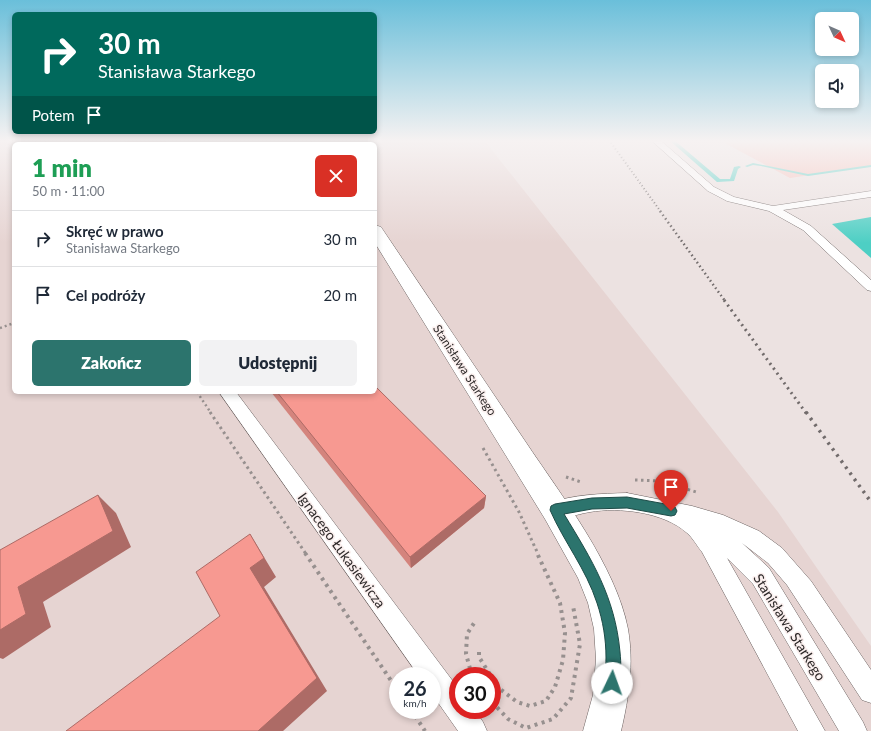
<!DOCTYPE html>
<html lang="pl">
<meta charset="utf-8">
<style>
:root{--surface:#fff;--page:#f2f2f3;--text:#1f2937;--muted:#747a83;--line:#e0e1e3;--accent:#2c746d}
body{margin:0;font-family:Lato,sans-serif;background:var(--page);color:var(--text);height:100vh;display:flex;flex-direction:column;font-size:15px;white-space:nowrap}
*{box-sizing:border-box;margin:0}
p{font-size:13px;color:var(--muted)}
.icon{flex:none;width:22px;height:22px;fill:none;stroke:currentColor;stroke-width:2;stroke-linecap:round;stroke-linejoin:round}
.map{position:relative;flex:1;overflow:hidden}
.side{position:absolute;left:12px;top:142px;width:365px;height:252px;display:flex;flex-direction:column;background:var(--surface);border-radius:6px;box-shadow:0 2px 6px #0003}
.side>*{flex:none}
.guide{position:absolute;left:12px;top:12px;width:365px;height:122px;border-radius:6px;box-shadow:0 2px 6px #0003;background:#00695c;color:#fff;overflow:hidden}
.needle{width:26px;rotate:134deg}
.fabs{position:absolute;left:815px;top:12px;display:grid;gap:8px}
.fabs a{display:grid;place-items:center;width:44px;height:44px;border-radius:6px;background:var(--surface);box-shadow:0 2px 6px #0003;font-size:20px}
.speed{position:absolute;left:389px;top:667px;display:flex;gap:8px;font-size:20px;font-weight:700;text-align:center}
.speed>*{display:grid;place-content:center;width:52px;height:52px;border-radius:50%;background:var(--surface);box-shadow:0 2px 6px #0003;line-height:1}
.speed small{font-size:10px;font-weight:400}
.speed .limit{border:6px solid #d22;background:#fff;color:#111}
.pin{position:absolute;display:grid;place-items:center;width:34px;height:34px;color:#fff;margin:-41px -17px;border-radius:50% 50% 50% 0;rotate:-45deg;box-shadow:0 0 4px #0007}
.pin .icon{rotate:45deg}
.me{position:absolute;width:44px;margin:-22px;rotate:3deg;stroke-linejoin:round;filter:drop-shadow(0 0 3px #0008)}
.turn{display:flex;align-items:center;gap:14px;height:84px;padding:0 20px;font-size:18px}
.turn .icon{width:52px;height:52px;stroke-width:2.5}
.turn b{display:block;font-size:28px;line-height:34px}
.then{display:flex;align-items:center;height:38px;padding:0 20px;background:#0003;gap:8px;font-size:15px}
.round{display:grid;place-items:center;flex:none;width:42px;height:42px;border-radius:6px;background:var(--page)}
.summary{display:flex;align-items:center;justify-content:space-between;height:68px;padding:0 20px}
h1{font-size:24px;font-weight:800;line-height:30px;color:#1e9e55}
.action{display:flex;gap:8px;margin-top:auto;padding:8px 20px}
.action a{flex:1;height:46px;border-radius:6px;background:var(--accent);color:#fff;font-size:16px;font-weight:800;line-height:46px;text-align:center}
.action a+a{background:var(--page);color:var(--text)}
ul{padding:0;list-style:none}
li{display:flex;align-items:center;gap:12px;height:56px;padding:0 20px;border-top:1px solid var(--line)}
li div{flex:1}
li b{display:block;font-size:15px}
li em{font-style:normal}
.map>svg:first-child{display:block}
.built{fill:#e6d4d2;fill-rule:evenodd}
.green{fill:#f7bfb9}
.water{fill:#4dcfc4}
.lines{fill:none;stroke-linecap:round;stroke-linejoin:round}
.stream{fill:#4dcfc4;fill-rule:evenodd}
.lane-casing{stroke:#6c6362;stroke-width:1}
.street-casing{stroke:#6c6362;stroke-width:1}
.path-far2{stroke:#97908f;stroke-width:2.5;stroke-dasharray:2 3;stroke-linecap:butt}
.path-far1{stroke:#97908f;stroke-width:3;stroke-dasharray:2.5 3.5;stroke-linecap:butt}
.path{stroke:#97908f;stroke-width:4;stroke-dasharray:3 4.5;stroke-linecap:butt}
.lane{fill:#fff;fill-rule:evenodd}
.street{fill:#fff;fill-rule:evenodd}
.rail-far3{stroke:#716b6b;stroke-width:2;stroke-dasharray:1 2.5;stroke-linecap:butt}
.rail-far2{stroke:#716b6b;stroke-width:2.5;stroke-dasharray:1.5 3;stroke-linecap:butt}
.rail-far1{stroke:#716b6b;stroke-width:3;stroke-dasharray:2 4;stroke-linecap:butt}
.rail{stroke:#716b6b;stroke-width:3.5;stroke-dasharray:2.5 5;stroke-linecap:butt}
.wall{fill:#d4847d}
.shaded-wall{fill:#ad6b66}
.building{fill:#f79991;stroke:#ad6b66}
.route{fill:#2c746d;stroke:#1d4b47}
.labels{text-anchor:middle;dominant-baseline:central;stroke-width:3;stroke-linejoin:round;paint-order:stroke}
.street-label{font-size:12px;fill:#2c2828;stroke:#faefee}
.near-street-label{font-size:14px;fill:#2c2828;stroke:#faefee}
</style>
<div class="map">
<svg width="871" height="731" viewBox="0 0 871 731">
<rect width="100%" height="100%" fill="#ece2e1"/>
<path class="built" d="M0,140H484L778,512L871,646V731H0ZM14,144H375V392H14ZM398,676H432V710H398ZM458,676H492V710H458Z"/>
<path class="green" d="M719,140H871V166L790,178Z"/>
<path class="water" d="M871,217V258L832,224Z"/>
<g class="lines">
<g class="stream">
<path d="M669,140H674L720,179H730L734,167L739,166L741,167L738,169L734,181L717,182Z"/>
<path d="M753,163L808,174L871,165V167L808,176L761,166L753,165L747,167L745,166Z"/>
</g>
<g class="lane-casing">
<g id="lane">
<path d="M35,140H44L47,144H38Z"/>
<path d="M651,140H660L714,187L734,197L773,206L871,191V197L783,210L811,226L871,280V291L867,290L803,230L769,211L727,201L708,191Z"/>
<path d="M219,392H236L458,688V710H475L483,722L487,731H458L432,694V676H419Z"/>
<path d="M627,493L692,506L723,515L759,531L782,548L811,581L871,670V703L862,700L787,585L768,563L742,543L769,568L863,722L867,731H839L753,584L727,558L825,731H798L702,552C697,546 693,538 687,533C664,512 619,507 590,512C577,514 561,521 548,516L545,510L548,504C573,494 601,494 627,493Z"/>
</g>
</g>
<g class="street-casing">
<g id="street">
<path d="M311,140H323L325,144H313Z"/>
<path d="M375,225L381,227L383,230C430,300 478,371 525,441C561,495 616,566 628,629C634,664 629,697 621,731H583L593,695L596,659L594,629L588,603L578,578L545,519L375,243Z"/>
</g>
</g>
<g class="path-far2">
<path d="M0,328L14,323"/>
<path d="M197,392L211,413"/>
</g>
<g class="path-far1">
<path d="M210,412L306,554"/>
<path d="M483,448L519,512L538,554"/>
<path d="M566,477L581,482"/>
<path d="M635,480L661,481L696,492"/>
</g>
<g class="path">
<path d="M305,553L398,691"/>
<path d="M479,652V657L491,676"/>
<path d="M472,676L466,654L467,634L476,620"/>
<path d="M492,678L500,689L517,702L530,706L546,701L555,687L563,660L565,633L560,603L537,553"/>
<path d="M492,702L508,719L526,728L553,719L571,698L580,644L573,606"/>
<path d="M411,710L425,731"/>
</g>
<use href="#lane" class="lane"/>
<use href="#street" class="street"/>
<path class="rail-far3" d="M609,140L661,212"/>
<path class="rail-far2" d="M660,211L725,301"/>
<path class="rail-far1" d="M724,300L806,413"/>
<path class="rail" d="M806,412L871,502"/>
</g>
<g class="wall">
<path d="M123,140H172L158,144H127Z"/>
<path d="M271,392H375L486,496L484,508L411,568Z"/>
</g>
<g class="shaded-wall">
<path d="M129,140H172L158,144H131Z"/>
<path d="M98,495L116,513L131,547L43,602L51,627L3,659L0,658V630L18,587Z"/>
<path d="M486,496L484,508L411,568L410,557Z"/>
<path d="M250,534L276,577L264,587L327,691L283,731H258L250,568Z"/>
</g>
<g class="building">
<path d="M375,386L486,496L410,557L277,392H375Z"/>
<path d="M98,495L113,531L18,587L26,614L0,630V550Z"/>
<path d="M250,534L264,558L250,568L317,678L258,731H66L220,616L196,572Z"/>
</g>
<linearGradient id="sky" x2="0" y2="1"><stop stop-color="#6abfda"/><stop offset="0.58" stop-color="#f6f2f2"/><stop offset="1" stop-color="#f6f2f2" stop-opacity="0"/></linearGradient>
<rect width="871" height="243" fill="url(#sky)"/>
<path class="route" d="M627,497L671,505L675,507L677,511L675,515L671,516L627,508L592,509L564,514C592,560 615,597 620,652C621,663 622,677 617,688L612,690L607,688C603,678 606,668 606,658C606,639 603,621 597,603C586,569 564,542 550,510L551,506L555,504L592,498Z"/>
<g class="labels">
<g class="street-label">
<text transform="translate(465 370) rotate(57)">Stanisława Starkego</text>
</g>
<g class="near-street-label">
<text transform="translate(342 550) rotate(54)">Ignacego Łukasiewicza</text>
<text transform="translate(790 627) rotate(58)">Stanisława Starkego</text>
</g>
</g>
</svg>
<div class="fabs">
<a><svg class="needle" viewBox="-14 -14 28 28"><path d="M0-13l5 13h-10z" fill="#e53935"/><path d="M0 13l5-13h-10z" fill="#747a83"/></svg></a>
<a><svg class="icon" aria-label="sound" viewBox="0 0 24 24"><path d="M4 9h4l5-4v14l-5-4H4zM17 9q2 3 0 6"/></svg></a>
</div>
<div class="speed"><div>26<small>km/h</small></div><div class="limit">30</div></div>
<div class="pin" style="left:671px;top:511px;background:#d93025"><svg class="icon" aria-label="arrive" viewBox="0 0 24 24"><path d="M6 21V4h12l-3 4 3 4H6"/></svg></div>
<svg class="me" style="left:612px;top:683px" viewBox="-20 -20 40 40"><circle r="19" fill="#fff"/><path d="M0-13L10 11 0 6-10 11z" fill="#2c746d"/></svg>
<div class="guide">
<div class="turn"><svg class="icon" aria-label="right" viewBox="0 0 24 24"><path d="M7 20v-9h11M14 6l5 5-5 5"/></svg><div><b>30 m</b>Stanisława Starkego</div></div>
<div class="then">Potem<svg class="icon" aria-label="arrive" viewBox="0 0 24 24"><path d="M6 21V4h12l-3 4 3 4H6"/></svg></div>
</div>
<section class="side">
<div class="summary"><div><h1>1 min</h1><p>50 m · 11:00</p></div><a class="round" style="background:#d93025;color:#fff"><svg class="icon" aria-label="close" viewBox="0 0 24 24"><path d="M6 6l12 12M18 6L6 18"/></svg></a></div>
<ul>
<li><svg class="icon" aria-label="right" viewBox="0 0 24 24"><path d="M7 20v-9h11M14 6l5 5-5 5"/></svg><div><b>Skręć w prawo</b><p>Stanisława Starkego</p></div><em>30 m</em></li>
<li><svg class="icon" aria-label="arrive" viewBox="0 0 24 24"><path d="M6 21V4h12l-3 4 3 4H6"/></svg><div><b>Cel podróży</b></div><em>20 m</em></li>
</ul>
<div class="action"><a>Zakończ</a><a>Udostępnij</a></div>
</section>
</div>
